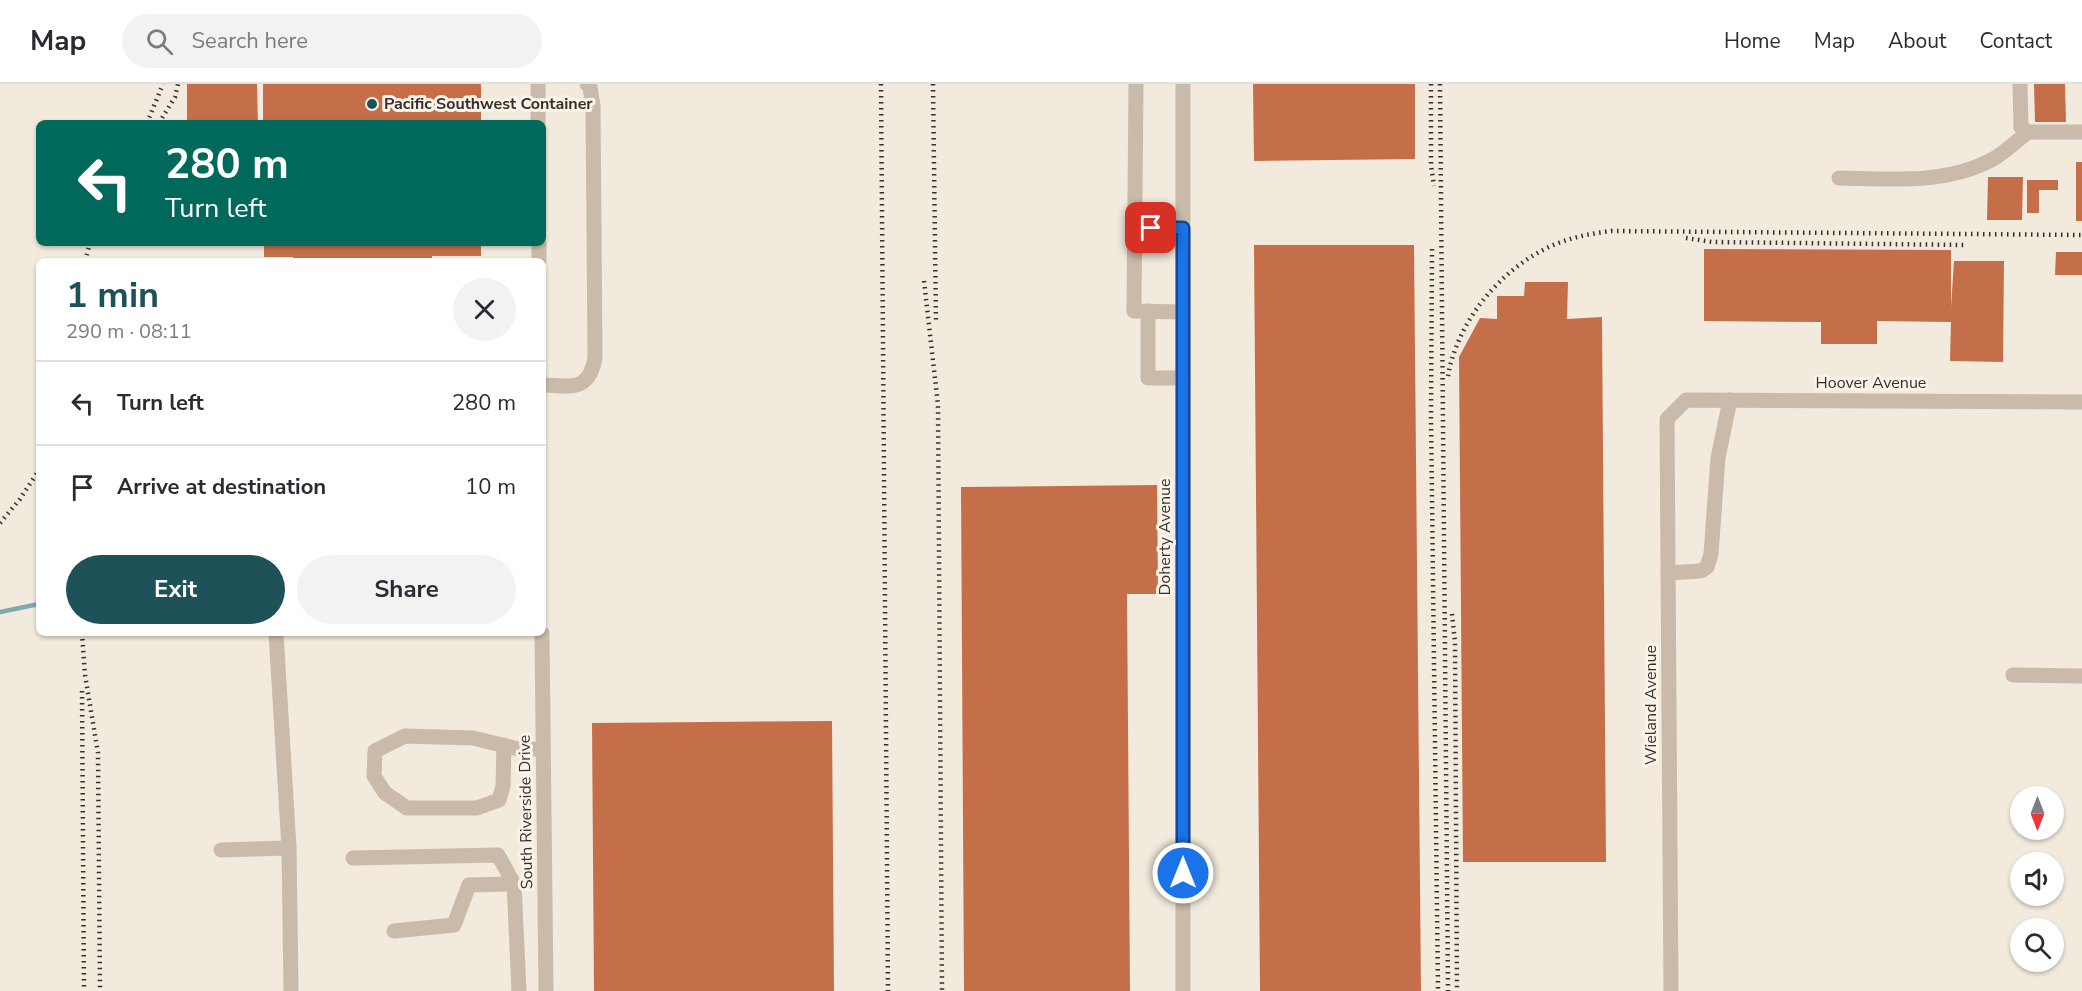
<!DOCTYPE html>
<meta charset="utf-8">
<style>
:root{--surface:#fff;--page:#f2f2f3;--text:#2b2b33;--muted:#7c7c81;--line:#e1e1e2;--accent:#1f5158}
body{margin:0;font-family:"Nunito Sans",sans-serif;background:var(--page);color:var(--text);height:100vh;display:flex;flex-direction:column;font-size:22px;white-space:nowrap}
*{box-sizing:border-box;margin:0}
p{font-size:20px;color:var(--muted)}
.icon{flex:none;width:33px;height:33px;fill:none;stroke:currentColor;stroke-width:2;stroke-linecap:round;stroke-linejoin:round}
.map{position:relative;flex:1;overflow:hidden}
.sheet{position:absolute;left:36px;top:174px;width:510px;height:378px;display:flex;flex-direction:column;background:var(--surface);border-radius:9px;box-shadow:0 2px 4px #0004}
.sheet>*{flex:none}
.banner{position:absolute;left:36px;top:36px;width:510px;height:126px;border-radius:9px;box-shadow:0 2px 4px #0004;background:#00695c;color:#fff;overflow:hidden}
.needle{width:39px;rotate:180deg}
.buttons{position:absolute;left:2010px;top:702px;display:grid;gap:12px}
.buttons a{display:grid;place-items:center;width:54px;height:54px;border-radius:50%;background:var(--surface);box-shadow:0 2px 4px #0004;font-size:30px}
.pin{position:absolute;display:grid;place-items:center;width:51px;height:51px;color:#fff;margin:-26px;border-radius:12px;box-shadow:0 3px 9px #0006}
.me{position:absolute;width:66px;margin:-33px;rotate:0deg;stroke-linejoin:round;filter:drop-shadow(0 0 4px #0008)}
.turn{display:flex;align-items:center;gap:21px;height:126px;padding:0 30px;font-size:27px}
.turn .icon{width:78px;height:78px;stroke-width:2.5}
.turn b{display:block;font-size:42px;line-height:51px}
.round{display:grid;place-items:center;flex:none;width:63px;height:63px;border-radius:32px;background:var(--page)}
.head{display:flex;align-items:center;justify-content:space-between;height:102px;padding:0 30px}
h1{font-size:36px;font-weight:700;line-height:45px;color:var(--accent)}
.button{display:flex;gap:12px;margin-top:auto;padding:12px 30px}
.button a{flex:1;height:69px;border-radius:36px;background:var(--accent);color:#fff;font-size:24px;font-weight:700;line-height:69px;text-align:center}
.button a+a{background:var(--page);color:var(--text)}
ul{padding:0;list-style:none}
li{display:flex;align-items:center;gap:18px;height:84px;padding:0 30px;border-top:2px solid var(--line)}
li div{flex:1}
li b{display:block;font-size:22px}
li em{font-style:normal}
header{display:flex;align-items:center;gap:36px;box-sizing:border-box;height:84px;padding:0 30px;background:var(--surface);border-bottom:2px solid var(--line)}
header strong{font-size:28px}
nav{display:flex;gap:33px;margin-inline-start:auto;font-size:21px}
.search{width:420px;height:54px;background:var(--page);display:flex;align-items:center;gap:15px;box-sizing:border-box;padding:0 21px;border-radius:33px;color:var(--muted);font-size:22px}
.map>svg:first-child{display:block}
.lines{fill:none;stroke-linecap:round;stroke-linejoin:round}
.stream{stroke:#7da9af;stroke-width:4.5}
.building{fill:#c46f4a}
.minor{stroke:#cabaa9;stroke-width:15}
.rail{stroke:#372e29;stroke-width:4.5;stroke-dasharray:1.5 4.5;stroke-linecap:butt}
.route-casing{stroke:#114b97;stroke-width:15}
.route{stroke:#1a73e8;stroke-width:10}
.poi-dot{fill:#1f5158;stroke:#faf3ea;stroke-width:2}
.labels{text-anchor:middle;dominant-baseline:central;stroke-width:6;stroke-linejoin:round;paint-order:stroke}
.poi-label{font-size:16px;font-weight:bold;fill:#372e29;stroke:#faf3ea;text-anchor:start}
.street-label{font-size:16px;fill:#372e29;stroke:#faf3ea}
</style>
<header>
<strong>Map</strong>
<div class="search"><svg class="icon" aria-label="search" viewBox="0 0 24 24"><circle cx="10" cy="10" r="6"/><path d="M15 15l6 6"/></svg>Search here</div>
<nav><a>Home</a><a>Map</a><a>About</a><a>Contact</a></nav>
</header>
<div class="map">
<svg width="2082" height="907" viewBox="0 0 2082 907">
<rect width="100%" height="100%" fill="#f2eadd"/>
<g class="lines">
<path class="stream" d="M0,528L39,520"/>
</g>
<g class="building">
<path d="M187,0H257L258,39H187Z"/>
<rect x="263" y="0" width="218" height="39"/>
<path d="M1253,0H1415V75L1254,77Z"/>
<path d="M2034,0H2065L2066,38H2035Z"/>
<rect x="2076" y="78" width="6" height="59"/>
<path d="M1988,93H2023L2022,136H1987Z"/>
<path d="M2027,96H2058V106H2039V129H2027Z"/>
<path d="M264,159H481V172H432V177H293V173H264Z"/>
<path d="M1254,161H1414L1421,907H1260Z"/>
<path d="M1704,165L1951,166V223L1954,177H2004L2003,278L1950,277L1951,238L1877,237V260H1821V238L1704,237Z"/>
<path d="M2056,168H2082V191H2055Z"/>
<path d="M1525,198H1568L1567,235L1602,233L1606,778H1463L1459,273L1480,234L1497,235V212H1524Z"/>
<path d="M1157,401L1158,510H1127L1130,907H964L961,403Z"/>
<path d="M832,637L834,907H594L592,639Z"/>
</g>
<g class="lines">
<g class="minor">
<path d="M538,0V39"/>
<path d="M1136,0L1134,227L1183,228"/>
<path d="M2020,0L2021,43L2028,48H2082"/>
<path d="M1839,94C1892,95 1947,101 1995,74C2006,67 2017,57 2028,48"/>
<path d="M1135,144H1183"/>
<path d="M539,159V177"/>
<path d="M1148,227V294H1183"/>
<path d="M543,301C571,302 589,308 595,274L593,22L590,3L587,0"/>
<path d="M1668,489L1701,487L1707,483L1711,470L1718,374L1730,316"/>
<path d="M276,549L289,764L291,907"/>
<path d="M542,549L546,907"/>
<path d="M2013,591L2082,592"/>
<path d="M504,661L503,702L499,716L477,724H407L385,709L374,692L375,667L405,652L473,654L518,665H543"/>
<path d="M221,766L289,764"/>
<path d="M353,774L498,771L514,800L519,907"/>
<path d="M394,847L454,841L469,801L514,800"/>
<path d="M1183,907V0"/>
<path d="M1671,907L1667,335L1686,316L2082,318"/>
</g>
<g class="rail">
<path d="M881,0L888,907"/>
<path d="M933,0L936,240"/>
<path d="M1431,0V81L1434,102"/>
<path d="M1440,0L1448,907"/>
<path d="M147,39L163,0"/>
<path d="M159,39L175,13L178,0"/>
<path d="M1686,154L1712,158L1966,161"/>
<path d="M1432,165L1431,332L1438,907"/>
<path d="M85,177L90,159"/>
<path d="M924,197L938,321L942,907"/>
<path d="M1448,292C1457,240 1495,192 1541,167C1563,155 1587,150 1611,147L2082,151"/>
<path d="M0,439L20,415L39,386"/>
<path d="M1452,530L1455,558L1457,907"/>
<path d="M82,549L85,591L98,669L100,907"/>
<path d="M82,607L84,907"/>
</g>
</g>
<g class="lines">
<g class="route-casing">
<path id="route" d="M1151,144H1183V789"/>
</g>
<use href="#route" class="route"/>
</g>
<circle class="poi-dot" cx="372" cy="20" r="6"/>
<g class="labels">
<g class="poi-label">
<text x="384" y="20">Pacific Southwest Container</text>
</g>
<g class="street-label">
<text x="1871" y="299">Hoover Avenue</text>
<text transform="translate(1165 453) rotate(-90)">Doherty Avenue</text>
<text transform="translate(1651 621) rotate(-90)">Wieland Avenue</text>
<text transform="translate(526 728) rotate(-91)">South Riverside Drive</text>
</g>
</g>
</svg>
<div class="buttons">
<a><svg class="needle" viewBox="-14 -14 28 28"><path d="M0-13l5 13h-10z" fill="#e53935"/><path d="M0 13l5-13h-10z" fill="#7c7c81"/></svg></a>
<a><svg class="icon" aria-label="sound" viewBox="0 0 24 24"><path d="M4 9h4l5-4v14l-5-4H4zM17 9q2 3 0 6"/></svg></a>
<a><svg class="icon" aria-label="search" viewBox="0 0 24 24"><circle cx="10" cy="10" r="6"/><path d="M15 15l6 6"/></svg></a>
</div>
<div class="pin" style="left:1151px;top:144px;background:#d93025"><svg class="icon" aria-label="arrive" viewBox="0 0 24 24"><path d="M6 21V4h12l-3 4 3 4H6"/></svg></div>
<svg class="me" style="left:1183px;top:789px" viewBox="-20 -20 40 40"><circle r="17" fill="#1a73e8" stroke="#fff" stroke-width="3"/><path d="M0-11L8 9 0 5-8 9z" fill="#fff"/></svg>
<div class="banner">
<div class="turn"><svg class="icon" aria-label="left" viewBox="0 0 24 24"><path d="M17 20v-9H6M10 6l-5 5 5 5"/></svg><div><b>280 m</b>Turn left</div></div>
</div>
<section class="sheet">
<div class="head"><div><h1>1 min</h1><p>290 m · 08:11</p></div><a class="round"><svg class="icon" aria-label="close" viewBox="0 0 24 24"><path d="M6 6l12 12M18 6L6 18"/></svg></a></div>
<ul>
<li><svg class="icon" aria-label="left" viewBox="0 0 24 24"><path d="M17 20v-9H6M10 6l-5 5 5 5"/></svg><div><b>Turn left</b></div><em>280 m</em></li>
<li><svg class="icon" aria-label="arrive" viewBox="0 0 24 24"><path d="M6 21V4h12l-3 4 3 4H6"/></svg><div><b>Arrive at destination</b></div><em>10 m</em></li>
</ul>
<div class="button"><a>Exit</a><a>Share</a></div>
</section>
</div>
